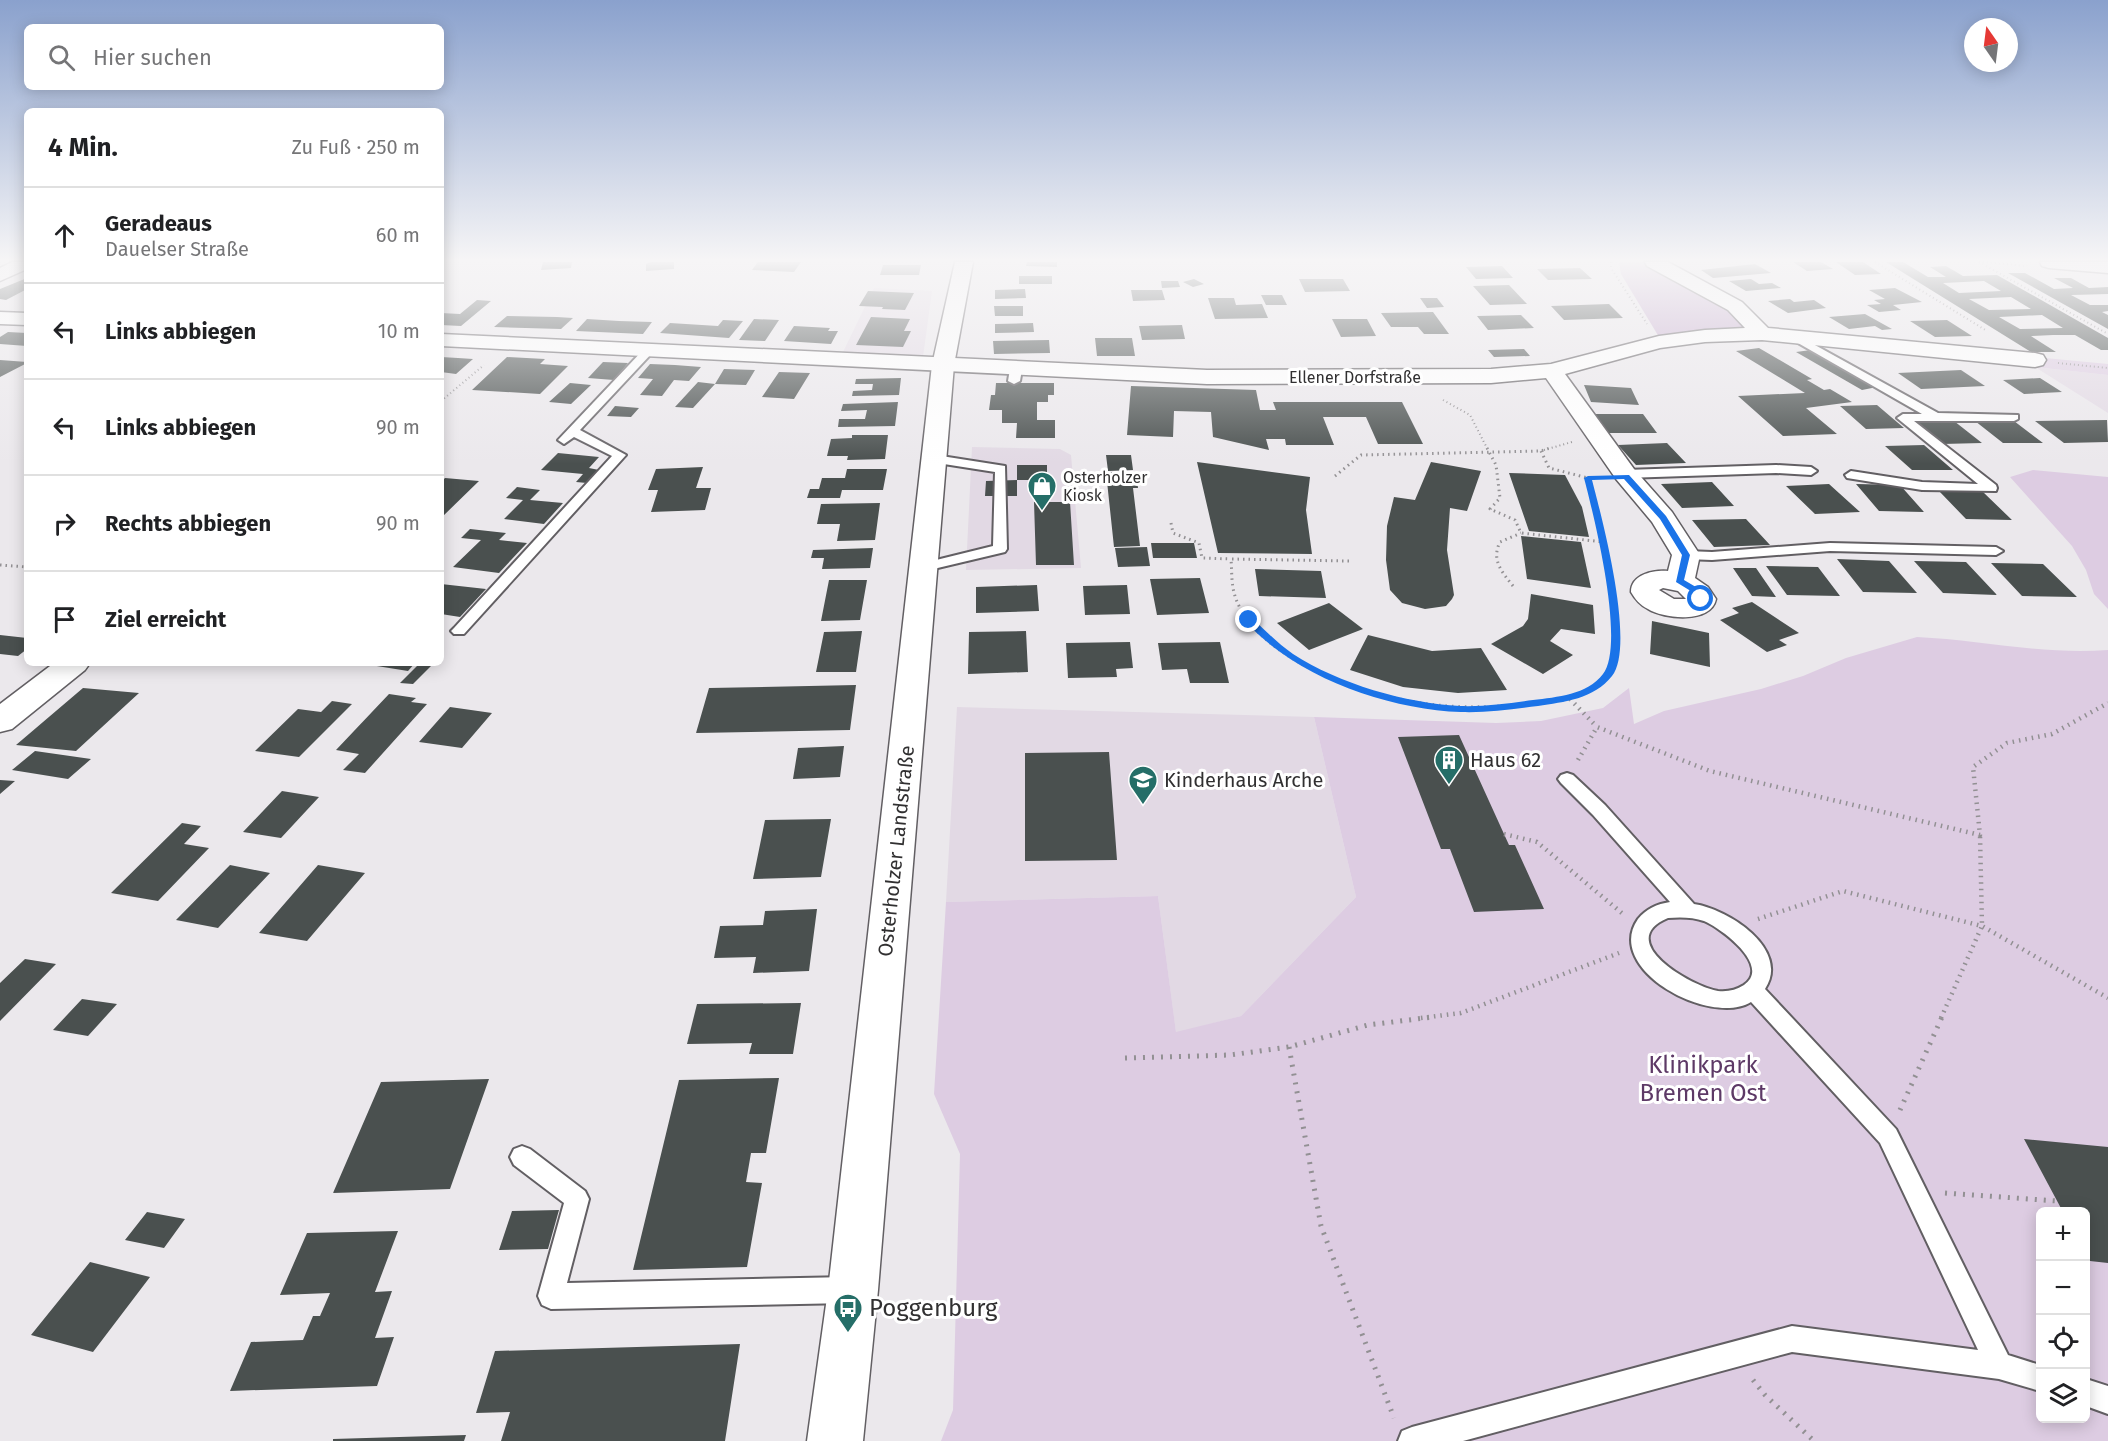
<!DOCTYPE html>
<html lang="de">
<meta charset="utf-8">
<style>
body{margin:0;font-family:"Fira Sans",sans-serif;background:#f2f2f2;color:#202124}
.controls{position:absolute;right:18px;bottom:18px;display:grid;overflow:hidden;border-radius:9px;box-shadow:0 3px 15px #0003}
.controls button{width:54px;height:54px;display:grid;place-items:center;padding:0;border:0;border-bottom:2px solid #e0e0e0;background:#fff;color:#202124;font:30px sans-serif}
.compass{position:absolute;left:1964px;top:18px;width:54px;height:54px;border-radius:50%;background:#fff;box-shadow:0 3px 15px #0003;rotate:346deg}
.stop{position:absolute;width:18px;height:18px;margin:-14px;border:4px solid #1a73e8;border-radius:50%;background:#fff}
.stop.end{background:#1a73e8;border-color:#fff;box-shadow:0 2px 6px #0008}
.list{margin:0;padding:0;list-style:none}
h2{display:flex;justify-content:space-between;align-items:center;height:78px;margin:0;padding:0 24px;font-size:26px}
h2 small{font-size:20px;font-weight:400;color:#757577}
.list li{display:grid;grid-template-columns:39px 1fr auto;gap:18px;align-items:center;box-sizing:border-box;height:96px;padding:0 24px;border-top:2px solid #e0e0e0}
.list b{display:block;font-size:22px;white-space:nowrap}
.list p{margin:0;font-size:20px;white-space:nowrap;color:#757577}
.list em{font-size:20px;font-style:normal;color:#757577}
.icon{flex:none;width:33px;height:33px;fill:none;stroke:currentColor;stroke-width:2;stroke-linecap:round;stroke-linejoin:round}
.map{position:relative;flex:none;width:2108px;height:1441px;overflow:hidden}
.search{position:absolute;background:#fff;box-shadow:0 3px 15px #0003;left:24px;top:24px;width:420px;height:66px;display:flex;align-items:center;gap:15px;box-sizing:border-box;padding:0 21px;border-radius:9px;color:#757577;font-size:22px}
.panel{position:absolute;background:#fff;box-shadow:0 3px 15px #0003;left:24px;top:108px;width:420px;height:558px;border-radius:9px}
.map>svg:first-child{display:block}
.built{fill:#e2d9e4}
.green{fill:#ddcce2;fill-rule:evenodd}
.forest{fill:#c7adcf}
.building{fill:#4a504f;fill-rule:evenodd}
.lines{fill:none;stroke-linecap:round;stroke-linejoin:round}
.service-casing{stroke:#625f63;stroke-width:4}
.minor-casing{stroke:#625f63;stroke-width:3}
.secondary-casing{stroke:#625f63;stroke-width:3}
.path-far3{stroke:#929093;stroke-width:2;stroke-dasharray:1 3;stroke-linecap:butt}
.path-far2{stroke:#929093;stroke-width:3;stroke-dasharray:1.5 4;stroke-linecap:butt}
.path-far1{stroke:#929093;stroke-width:4.5;stroke-dasharray:1.5 5;stroke-linecap:butt}
.path{stroke:#929093;stroke-width:5;stroke-dasharray:2 7;stroke-linecap:butt}
.service{fill:#fff;fill-rule:evenodd}
.minor{fill:#fff;fill-rule:evenodd}
.secondary{fill:#fff;fill-rule:evenodd}
.route{fill:#1a73e8}
.labels{text-anchor:middle;dominant-baseline:central;stroke-width:6;stroke-linejoin:round;paint-order:stroke}
.far-street-label{font-size:16px;fill:#313031;stroke:#fff}
.far-poi-label{font-size:16px;fill:#313031;stroke:#fff;text-anchor:start}
.poi-label{font-size:20px;fill:#313031;stroke:#fff;text-anchor:start}
.street-label{font-size:20px;fill:#313031;stroke:#fff}
.near-park-label{font-size:24px;fill:#5d3966;stroke:#fff}
.near-poi-label{font-size:24px;fill:#313031;stroke:#fff;text-anchor:start}
</style>
<div class="map">
<svg width="2108" height="1441" viewBox="0 0 2108 1441">
<rect width="100%" height="100%" fill="#ebe8ec"/>
<path class="built" d="M874,288L932,291L923,357L843,352Z
M2035,367L2108,375V413Z
M972,447L1060,449L1071,455L1081,568L966,570Z
M957,707L1314,717L1356,897L1241,1016L1176,1033L1158,896L946,902Z"/>
<path class="green" d="M2015,355L2108,364V375L2035,367Z
M2033,470L2108,477V609L2094,594L2086,570L2072,546L2010,477Z
M1917,637C1981,640 2043,655 2108,650V1441H941L953,1410L960,1154L934,1094L946,902L1158,896L1176,1032L1241,1016L1356,897L1314,717L1496,723L1541,721L1603,708L1629,688L1634,724L1664,711L1761,689L1803,676L1846,658ZM2040,1212H2086V1418H2040Z"/>
<path class="forest" d="M1619,262H1643L1733,310L1755,331L1659,337L1621,274Z"/>
<path class="building" d="M543,262H572L571,268L541,270Z
M651,262H674V269L646,271V264Z
M758,262H801L794,272L752,270Z
M1027,262H1057V267L1026,266Z
M1793,262H1821L1833,269L1807,271Z
M1836,262H1863L1881,274L1855,275Z
M1886,262H1903L1928,277H1946L1930,267L1946,266L1963,276L1997,275L2108,338V350H2101L2075,335H2053L2031,336L2056,352H2031ZM1984,281L2001,291L1959,293L1943,283ZM2011,297L2031,309L1989,310L1969,299ZM2042,315L2063,328L2020,329L1999,317Z
M1755,264L1771,273L1713,278L1701,270Z
M883,265H921L919,275H880Z
M1502,266L1513,278L1476,279L1466,267Z
M1580,268L1592,279L1548,280L1537,269Z
M2008,273H2025L2054,289L2073,288L2054,278H2071L2089,288L2108,287V294L2071,295L2090,305H2108V311L2102,312L2108,315V329Z
M1019,276H1052V284H1019Z
M27,278V289L6,300L0,299V289Z
M1194,279L1204,284L1193,287L1183,282Z
M1299,279H1343L1350,291L1305,292Z
M1751,279L1759,284L1772,283L1781,288L1746,291L1729,281Z
M1161,281H1178L1180,287L1162,288Z
M1509,285L1527,304L1490,305L1473,286Z
M1895,288L1922,302L1893,305L1901,310L1879,312L1867,305L1881,304L1874,300L1885,299L1869,290Z
M1025,289L1026,298L995,299V290Z
M1131,290H1162L1165,300L1133,301Z
M868,291L914,293L905,310L882,309L883,307L859,306Z
M1261,295H1282L1287,305H1266Z
M1208,298H1234L1236,305L1262,304L1268,318L1215,319Z
M1420,298H1437L1444,307L1427,308Z
M1790,299L1794,302L1814,300L1826,308L1788,313L1768,301Z
M477,300L491,301L461,326L441,325V313L460,314Z
M1609,304L1623,318L1564,320L1551,306Z
M994,306H1023V316H995Z
M1433,312L1449,334H1424L1418,327H1391L1381,313Z
M1865,314L1892,329L1882,330L1875,326L1849,329L1829,317Z
M1521,315L1534,328L1488,330L1477,316Z
M507,316L557,317L573,318L561,329L494,327Z
M871,317L910,319L904,331H911L903,347L856,345Z
M587,319L619,321L652,322L643,334L576,331Z
M754,319L779,320L765,341L739,340Z
M1332,319H1367L1376,336L1341,337Z
M723,320L743,321L729,338L660,333L670,323L718,326Z
M1947,320L1972,336L1935,337L1910,321Z
M1033,323L1034,332L995,333V324Z
M1182,325L1185,339L1142,340L1139,326Z
M794,326L830,328L828,331H838L831,344L784,341Z
M8,332L27,333V346L0,344V337Z
M1095,338H1132L1135,356H1097Z
M1049,340L1050,353L994,354L993,341Z
M1759,348L1812,379L1807,380L1824,390L1830,389L1852,402L1806,408L1837,434L1783,436L1738,396L1805,393L1736,351Z
M1524,349L1530,356L1494,357L1488,350Z
M1811,350L1877,387L1862,390L1796,352Z
M441,357L458,358L473,359L456,374L441,372Z
M507,357L545,359L540,364L568,366L540,394L472,390Z
M0,360L27,362V363L0,377Z
M603,362L628,363L614,380L588,378Z
M650,364L675,365L701,367L689,381L674,380L662,396L640,395L653,379L638,378Z
M724,369L755,370L746,385L715,384Z
M1961,370L1985,386L1921,389L1898,373Z
M779,372L810,373L794,399L762,397Z
M901,378L899,395L852,396L853,391L872,390L873,384H855L856,379Z
M2040,378L2062,392L2024,394L2003,380Z
M698,382L715,384L693,408L675,407Z
M570,383L591,385L571,404L549,402Z
M996,383H1054V395H1048V402H1037V420H1055V438H1016L1017,423H1002V410H989L991,395H995Z
M1584,385L1631,388L1639,405L1591,402Z
M1131,386L1256,390L1260,410H1276L1273,402H1402L1423,444H1378L1366,417H1323L1334,445H1286L1285,439H1266L1269,450L1213,437L1211,412L1174,411L1173,437L1127,435Z
M898,402L895,426L838,427L839,419H865L867,410L841,411L843,404Z
M1877,405L1904,428L1866,429L1840,406Z
M615,406L639,408L631,417L607,416Z
M1595,414H1643L1657,433H1608Z
M2107,420L2108,442L2064,443L2035,421Z
M1915,421H1954L1982,443L1942,444Z
M1975,421H2014L2043,443H2003Z
M852,435H888L885,459L847,460L848,456H827L831,439L852,438Z
M1667,443L1686,463L1636,465L1618,445Z
M1924,445L1953,470H1912L1885,446Z
M558,453L599,457L589,468L599,470L587,483L576,482L583,474L541,470Z
M1106,455H1131L1133,470L1108,471Z
M1197,462L1310,477L1306,510L1312,554L1218,553Z
M1431,462L1481,471L1467,511L1450,508L1447,550L1454,595L1452,599L1446,606L1425,609L1402,603L1390,590L1386,560L1387,526L1394,497L1415,500Z
M1017,465H1047V480H1017Z
M703,467L696,488H711L705,510L651,512L658,490H648L656,469Z
M847,469H887L883,490H842L840,498H807L810,489H819L822,478H845Z
M1106,472H1136L1138,488H1133L1140,546L1114,547Z
M1509,473L1565,475L1582,507L1589,537L1529,531Z
M445,478L479,481L441,518V482Z
M1017,480V496H985L986,481Z
M1712,482L1734,506L1682,508L1661,484Z
M1829,484L1860,512L1815,514L1786,486Z
M1856,484L1900,485L1924,512L1879,511Z
M517,487L540,490L530,500L563,503L544,524L504,519L523,500L506,498Z
M1939,491L1983,492L2012,520L1966,519Z
M1034,502H1070L1074,565H1036Z
M880,503L875,540L837,541L840,524H817L821,504Z
M1746,519L1770,545L1714,547L1692,520Z
M470,529L506,533L499,540L527,543L499,573L453,567L481,540L461,538Z
M1521,536L1581,542L1591,588L1527,579Z
M1151,543H1194L1197,558H1153Z
M1147,547L1150,566L1118,567L1115,548Z
M873,548L870,568L822,569L824,558H811L813,550Z
M1837,559L1889,561L1917,593L1863,592Z
M1914,561L1966,562L1997,595L1943,593Z
M1991,563L2043,564L2077,597L2022,596Z
M1766,566L1818,567L1840,596L1787,595Z
M1733,568H1756L1776,597L1752,596Z
M1255,569L1321,571L1326,598L1259,596Z
M1200,578L1209,613L1157,615L1150,579Z
M829,580H867L860,620L821,621Z
M441,584L486,589L460,617L441,614Z
M1037,585L1039,611L976,613V587Z
M1127,585L1130,614L1085,615L1083,586Z
M1531,594L1593,605L1595,634L1561,629L1550,641L1573,655L1543,674L1491,644L1523,626L1528,619Z
M1752,602L1799,633L1779,640L1787,645L1767,652L1720,620L1739,613L1732,608Z
M1329,603L1363,629L1309,650L1277,623Z
M1652,621L1709,633L1710,667L1650,654Z
M862,631L856,672H816L824,632Z
M1026,631L1028,672L968,674L969,632Z
M0,635L27,638V649L18,656L0,654Z
M1368,635L1432,651L1481,648L1507,690L1458,693L1403,687L1350,670Z
M1130,642L1133,668L1116,669L1117,677L1068,678L1066,643Z
M1220,642L1229,683H1190L1187,669L1162,670L1158,643Z
M358,663H415L408,671Z
M420,663H434L413,684L400,683Z
M856,685L850,730L696,733L709,688Z
M83,688L139,693L76,751L16,745Z
M389,694L416,698L411,702L427,704L365,773L343,770L359,754L336,750Z
M332,701L352,704L299,757L255,751L298,709L321,712Z
M450,707L492,713L462,748L419,742Z
M1459,735L1509,845H1515L1544,909L1474,912L1450,849H1441L1398,737Z
M844,746L840,777L793,779L798,748Z
M35,751L91,759L68,779L12,770Z
M1109,752L1117,860L1025,861V753Z
M0,780L15,781L0,794Z
M282,791L319,797L281,838L243,832Z
M831,819L821,877L753,879L765,820Z
M182,823L201,826L184,844L209,848L158,901L111,893Z
M230,865L270,873L218,928L176,920Z
M318,865L365,873L307,941L259,933Z
M817,909L809,971L753,973L756,957L714,958L720,926L763,925L765,911Z
M25,959L56,964L0,1021V983Z
M82,999L117,1004L88,1036L53,1030Z
M801,1003L793,1054H749L752,1043L687,1044L697,1004Z
M779,1078L766,1153H751L746,1182L762,1183L747,1267L633,1270L679,1080Z
M489,1079L450,1189L333,1193L381,1082Z
M2024,1139L2108,1147V1263L2090,1261L2086,1253V1212H2063Z
M559,1210L548,1249L499,1250L512,1211Z
M147,1212L185,1219L164,1248L125,1240Z
M398,1231L375,1292L392,1291L375,1338L394,1337L377,1386L230,1391L251,1342L303,1340L313,1316H320L330,1293L280,1295L307,1233Z
M90,1262L150,1277L93,1352L31,1335Z
M740,1344L725,1441H501L510,1412L476,1413L495,1351Z
M466,1435L464,1441H333V1439Z"/>
<g class="lines">
<g class="service-casing">
<path id="service" d="M1795,334L1938,413L2018,415V419L2014,421H1914L1996,485L1997,488L1996,491L1922,490L1847,478L1845,475L1851,471L1922,482L1978,484L1897,418L1903,414H1922L1791,339V335Z
M649,347L653,348V352L580,430L626,455L464,634H454L451,631L454,628L612,456L574,437L564,444L558,440L645,348Z
M1016,366L1022,369L1020,381L1014,384L1008,381L1010,369Z
M935,455L1005,466L1007,549L1005,552L925,571L920,570L918,567L920,564L993,546L995,472L931,462L929,459Z
M1776,465L1811,467L1817,471L1811,475L1776,473L1625,478L1619,474L1625,470Z
M1830,543L1996,547L2003,551L1996,555L1830,551L1712,560L1686,559L1679,555L1686,551L1712,552Z
M1567,773L1573,775L1605,805L1694,904C1728,909 1791,949 1765,989L1896,1129L2008,1355L2040,1365V1391L1999,1379L1792,1352L1463,1441H1398L1402,1431L1412,1427L1792,1326L1978,1350L1880,1143L1751,1002C1710,1027 1603,969 1638,919C1646,909 1657,904 1670,902L1593,815L1561,783L1558,779L1561,775ZM1668,918C1679,917 1693,917 1704,921C1721,928 1772,966 1744,985C1736,990 1728,992 1718,991C1690,986 1613,941 1668,918Z
M522,1146L530,1149L585,1191L589,1199L567,1283L849,1277L858,1281L862,1290L858,1299L849,1303L551,1309L542,1305L538,1296L564,1203L514,1165L510,1157L514,1149Z
M2086,1379L2108,1386V1414L2086,1406Z"/>
</g>
<g class="minor-casing">
<path id="minor" d="M12,262H27V269L0,281V268Z
M1645,262H1668L1742,302L1768,328L2035,353L2043,355L2046,360L2043,365L2035,367L1762,340L1705,342L1660,348L1565,374L1634,469L1672,512L1700,555L1695,578L1708,587L1716,599C1711,624 1664,619 1648,609C1640,605 1635,599 1631,592C1631,574 1654,570 1668,571L1672,555L1652,522L1616,479L1546,378L1491,383L1207,384L441,346V334L1207,370L1491,369L1551,364L1659,336L1705,330L1745,328L1728,310L1647,266ZM1663,588L1678,591L1686,599H1674L1659,590Z
M0,312L27,313V325L0,324Z
M54,663H90L85,670L12,729L0,732V704Z"/>
</g>
<g class="secondary-casing">
<path id="secondary" d="M955,262H973L954,365L878,1290L863,1441H807L828,1290L932,365Z
M2040,262H2108V273L2049,268L2042,266Z"/>
</g>
<path class="path-far3" d="M1611,262V268L1647,324
M1875,262L1987,331
M1979,262L2108,334
M1983,262L2027,266
M2058,363L2108,368
M1443,400L1470,415L1488,450
M441,401L484,365
M1544,450L1572,442"/>
<path class="path-far2" d="M1487,448L1496,465L1500,498L1490,509L1515,520L1521,533L1604,542L1588,478H1596
M1541,451L1549,468L1588,478
M1335,476L1361,455L1541,451L1550,448
M1171,523L1173,533L1199,543L1202,558L1231,559
M1349,561L1231,559C1232,571 1231,584 1235,596C1252,649 1332,682 1381,696
M0,565L27,567
M1513,586C1502,572 1491,560 1500,542L1521,533
M1576,696C1587,691 1600,686 1607,676C1629,646 1610,576 1604,542"/>
<path class="path-far1" d="M1375,694C1446,713 1498,710 1569,698
M1580,694L1569,698L1597,727
M1578,760L1597,727L1710,771L1980,835L1973,767L2007,743L2052,734L2108,703
M1504,834L1537,842L1623,914
M1758,919L1843,891L1982,926L2108,998
M1421,1018L1461,1013L1619,953
M1941,1018L1982,926L1980,835"/>
<path class="path" d="M1289,1047L1321,1226L1394,1418
M1125,1058L1230,1055L1289,1047L1368,1025L1433,1017
M1900,1110L1942,1017
M1945,1193L2057,1201
M1753,1380L1765,1395L1814,1441"/>
<use href="#service" class="service"/>
<use href="#minor" class="minor"/>
<use href="#secondary" class="secondary"/>
</g>
<linearGradient id="sky" x2="0" y2="1"><stop stop-color="#8aa1cd"/><stop offset="0.56" stop-color="#f6f5f6"/><stop offset="1" stop-color="#f6f5f6" stop-opacity="0"/></linearGradient>
<rect width="2108" height="464" fill="url(#sky)"/>
<path class="route" d="M1629,475L1666,516L1690,555L1684,580L1701,590L1705,599L1698,600L1694,593L1676,582L1682,555L1660,519L1624,479L1592,480C1602,518 1636,646 1612,676C1594,699 1564,702 1538,706C1513,709 1486,713 1461,712C1386,709 1295,677 1244,620L1252,618C1265,630 1278,644 1293,654C1339,684 1406,703 1460,706C1484,707 1509,703 1533,700C1557,697 1587,695 1603,674C1626,644 1594,516 1584,478L1588,476Z"/>
<defs>
<g id="shop-pin" transform="scale(1.5)"><path d="M0 17L-7.5 6A9.5 9.5 0 1 1 7.5 6Z" fill="#256e68" stroke="#fff"/><path d="M-5-2.5h2.3a2.7 3.5 0 0 1 5.4 0H5L5.5 6h-11ZM-1.5-2.5h3a1.5 2.3 0 0 0-3 0Z" fill="#fff"/></g>
<g id="building-pin" transform="scale(1.5)"><path d="M0 17L-7.5 6A9.5 9.5 0 1 1 7.5 6Z" fill="#256e68" stroke="#fff"/><path d="M-4-6H4V6H1V3H-1V6H-4ZM-2.5-4.3h1.7v1.8h-1.7ZM.8-4.3h1.7v1.8H.8ZM-2.5-1h1.7V.8h-1.7ZM.8-1h1.7V.8H.8Z" fill="#fff"/></g>
<g id="school-pin" transform="scale(1.5)"><path d="M0 17L-7.5 6A9.5 9.5 0 1 1 7.5 6Z" fill="#256e68" stroke="#fff"/><path d="M0-5L7-2L0 1L-7-2ZM-4 1L0 2.5L4 1V4Q0 6-4 4Z" fill="#fff"/></g>
<g id="bus-pin" transform="scale(1.5)"><path d="M0 17L-7.5 6A9.5 9.5 0 1 1 7.5 6Z" fill="#256e68" stroke="#fff"/><path d="M-5-6H5V4H4V6H2V4H-2V6H-4V4H-5ZM-3.5-4V0h7V-4ZM-3.5 1.2v1.5H-2V1.2ZM2 1.2v1.5H3.5V1.2Z" fill="#fff"/></g>
</defs>
<g fill-rule="evenodd">
<use href="#shop-pin" x="1042" y="486"/>
<use href="#building-pin" x="1449" y="760"/>
<use href="#school-pin" x="1143" y="780"/>
<use href="#bus-pin" x="848" y="1308"/>
</g>
<g class="labels">
<g class="far-street-label">
<text x="1355" y="377">Ellener Dorfstraße</text>
</g>
<g class="far-poi-label">
<text x="1063" y="477">Osterholzer<tspan x="1063" dy="18">Kiosk</tspan></text>
</g>
<g class="poi-label">
<text x="1470" y="760">Haus 62</text>
<text x="1164" y="780">Kinderhaus Arche</text>
</g>
<g class="street-label">
<text transform="translate(896 851) rotate(-84)">Osterholzer Landstraße</text>
</g>
<g class="near-park-label">
<text x="1703" y="1065">Klinikpark<tspan x="1703" dy="28">Bremen Ost</tspan></text>
</g>
<g class="near-poi-label">
<text x="869" y="1308">Poggenburg</text>
</g>
</g>
</svg>
<div class="controls">
<button>+</button>
<button>−</button>
<button><svg class="icon" aria-label="locate" viewBox="0 0 24 24"><circle cx="12" cy="12" r="6"/><path d="M12 2v4M12 18v4M2 12h4M18 12h4"/></svg></button>
<button><svg class="icon" aria-label="layers" viewBox="0 0 24 24"><path d="M12 4l9 5-9 5-9-5zM3 14l9 5 9-5"/></svg></button>
</div>
<svg class="compass" viewBox="-18 -18 36 36"><path d="M0-13l5 13h-10z" fill="#e53935"/><path d="M0 13l5-13h-10z" fill="#757577"/></svg>
<div class="stop" style="left:1701px;top:599px"></div>
<div class="stop end" style="left:1249px;top:620px"></div>
<div class="search"><svg class="icon" aria-label="search" viewBox="0 0 24 24"><circle cx="10" cy="10" r="6"/><path d="M15 15l6 6"/></svg>Hier suchen</div>
<section class="panel">
<h2>4 Min.<small>Zu Fuß · 250 m</small></h2>
<ul class="list">
<li><svg class="icon" aria-label="ahead" viewBox="0 0 24 24"><path d="M12 20V5M6 11l6-6 6 6"/></svg><div><b>Geradeaus</b><p>Dauelser Straße</p></div><em>60 m</em></li>
<li><svg class="icon" aria-label="left" viewBox="0 0 24 24"><path d="M17 20v-9H6M10 6l-5 5 5 5"/></svg><div><b>Links abbiegen</b></div><em>10 m</em></li>
<li><svg class="icon" aria-label="left" viewBox="0 0 24 24"><path d="M17 20v-9H6M10 6l-5 5 5 5"/></svg><div><b>Links abbiegen</b></div><em>90 m</em></li>
<li><svg class="icon" aria-label="right" viewBox="0 0 24 24"><path d="M7 20v-9h11M14 6l5 5-5 5"/></svg><div><b>Rechts abbiegen</b></div><em>90 m</em></li>
<li><svg class="icon" aria-label="arrive" viewBox="0 0 24 24"><path d="M6 21V4h12l-3 4 3 4H6"/></svg><div><b>Ziel erreicht</b></div></li>
</ul>
</section>
</div>
